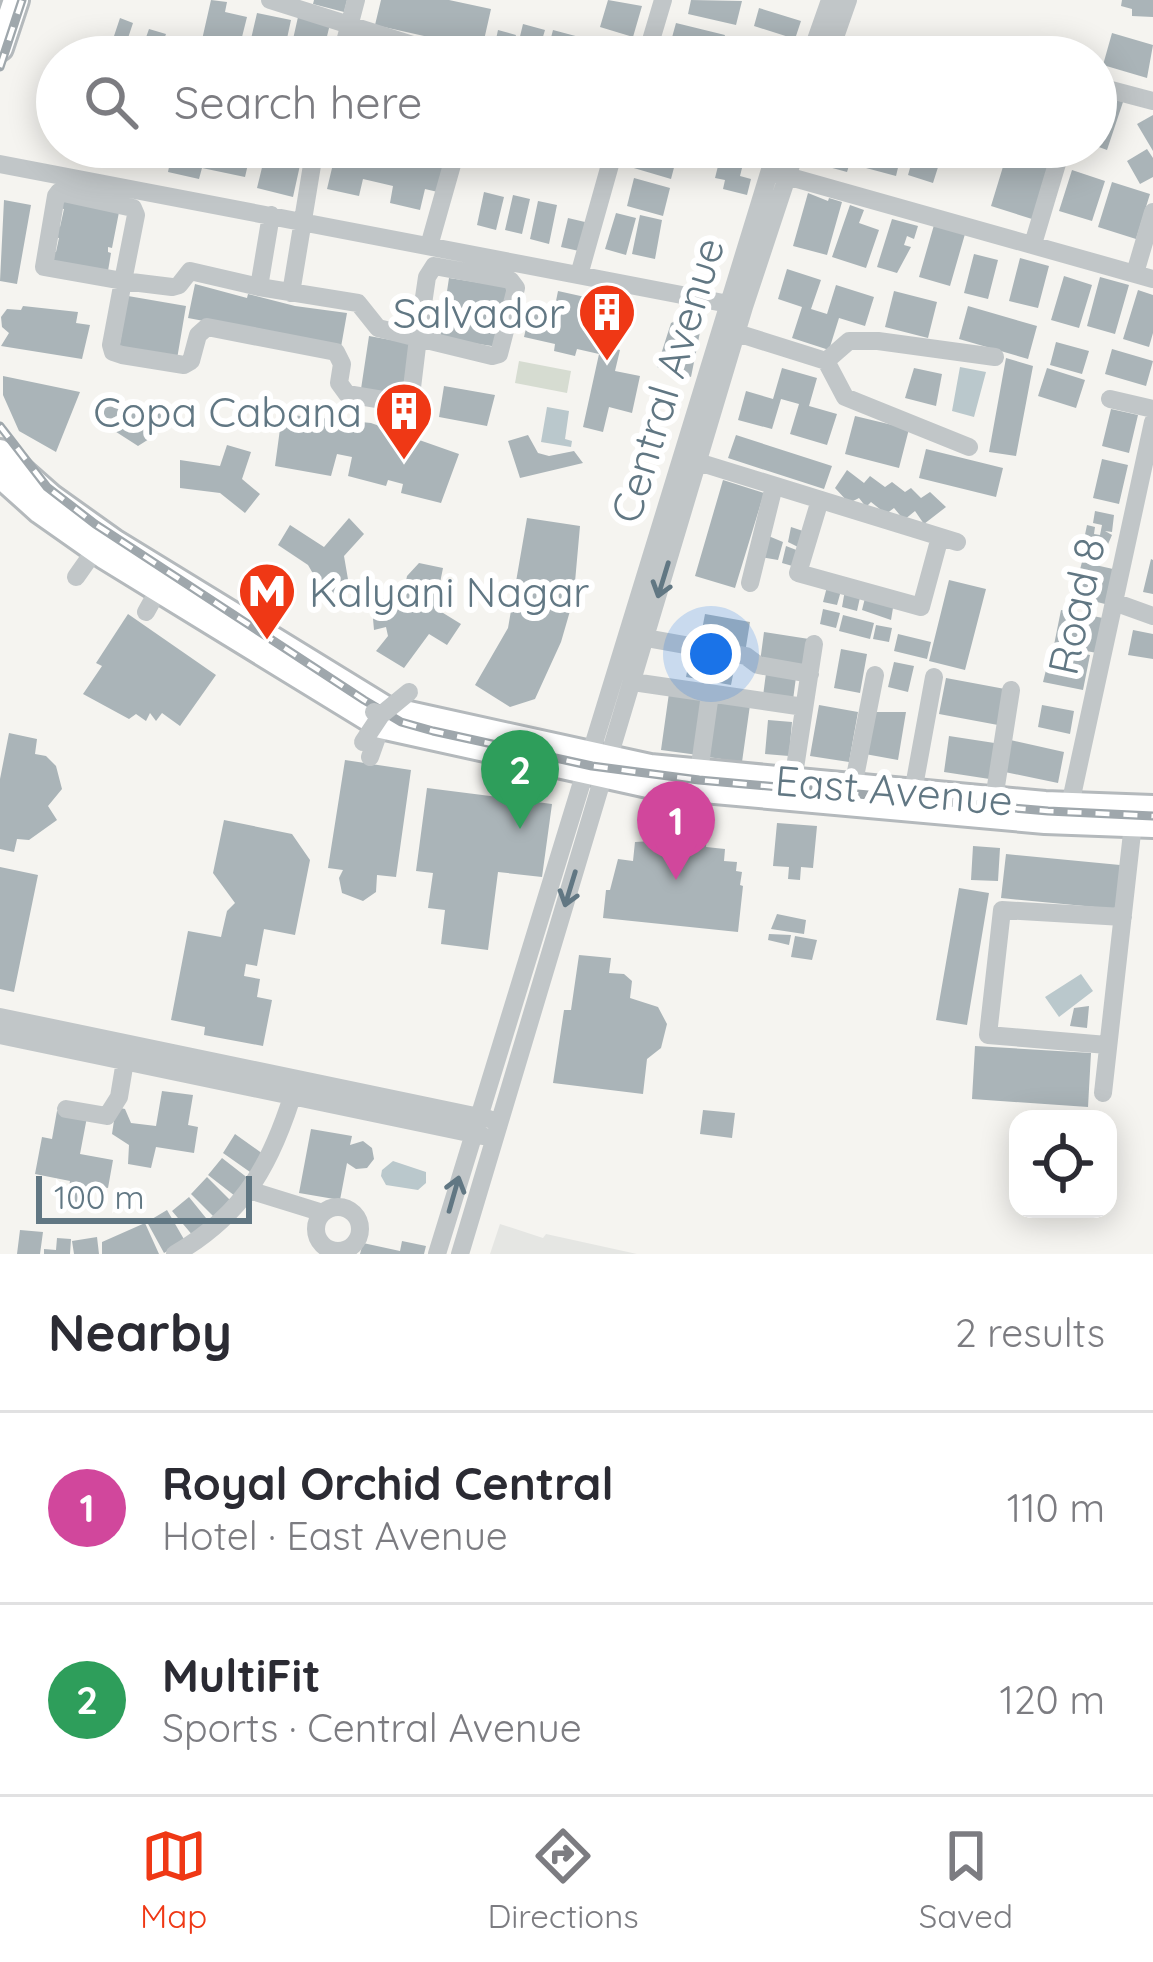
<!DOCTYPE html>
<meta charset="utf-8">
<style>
body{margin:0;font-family:Quicksand,sans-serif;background:#f7f7f7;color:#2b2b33}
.controls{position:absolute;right:36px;bottom:36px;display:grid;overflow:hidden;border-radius:24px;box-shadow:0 6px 30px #0003}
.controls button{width:108px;height:108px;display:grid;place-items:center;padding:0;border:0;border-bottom:3px solid #e1e1e2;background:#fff;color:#2b2b33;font:60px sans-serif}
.scale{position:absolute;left:36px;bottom:30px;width:216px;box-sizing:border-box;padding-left:12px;border:6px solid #617783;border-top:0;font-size:33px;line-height:42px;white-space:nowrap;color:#617783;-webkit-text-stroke:9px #fff;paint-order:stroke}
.you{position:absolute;left:711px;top:654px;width:42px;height:42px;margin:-30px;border:9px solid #fff;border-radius:50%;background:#1a73e8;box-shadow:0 0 0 18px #1a73e833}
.badge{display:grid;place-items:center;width:78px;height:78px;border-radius:50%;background:#ef3815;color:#fff;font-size:39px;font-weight:700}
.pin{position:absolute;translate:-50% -99px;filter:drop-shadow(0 3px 6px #0008)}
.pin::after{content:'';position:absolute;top:63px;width:42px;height:36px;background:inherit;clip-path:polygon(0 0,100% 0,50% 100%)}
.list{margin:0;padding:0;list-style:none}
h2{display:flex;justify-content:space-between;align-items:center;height:156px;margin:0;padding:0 48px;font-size:51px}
h2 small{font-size:39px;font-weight:400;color:#7c7c81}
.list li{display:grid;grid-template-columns:78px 1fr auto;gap:36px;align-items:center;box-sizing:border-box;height:192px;padding:0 48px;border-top:3px solid #e1e1e2}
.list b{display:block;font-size:45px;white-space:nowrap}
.list p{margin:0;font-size:39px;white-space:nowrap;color:#7c7c81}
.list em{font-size:39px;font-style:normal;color:#7c7c81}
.icon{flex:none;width:66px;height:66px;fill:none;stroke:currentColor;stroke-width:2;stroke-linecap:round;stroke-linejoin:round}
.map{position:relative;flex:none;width:1153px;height:1254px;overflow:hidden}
.search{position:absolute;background:#fff;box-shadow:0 6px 30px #0003;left:36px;right:36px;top:36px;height:132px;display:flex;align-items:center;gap:30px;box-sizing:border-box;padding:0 42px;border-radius:66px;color:#7c7c81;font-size:45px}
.sheet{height:540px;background:#fff}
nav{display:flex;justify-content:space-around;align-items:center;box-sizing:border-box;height:168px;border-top:3px solid #e1e1e2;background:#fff;font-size:33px;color:#7c7c81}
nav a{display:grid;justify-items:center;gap:6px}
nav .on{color:#ef3815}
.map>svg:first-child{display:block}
.built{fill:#e5e6e3}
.green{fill:#d6dcd1}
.water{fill:#bac8cc}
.building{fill:#aab4b8}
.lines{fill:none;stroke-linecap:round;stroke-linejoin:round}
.major-casing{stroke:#b4b9bc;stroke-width:30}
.minor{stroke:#c1c6c8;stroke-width:18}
.major{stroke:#fff;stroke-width:24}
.rail-casing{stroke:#9fa7ac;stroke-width:9}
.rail{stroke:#fff;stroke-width:4.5;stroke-dasharray:14;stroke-linecap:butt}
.minor-bridge{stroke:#c1c6c8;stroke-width:18}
.oneway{stroke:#617783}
.labels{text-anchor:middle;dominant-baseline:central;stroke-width:12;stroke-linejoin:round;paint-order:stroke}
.poi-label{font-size:42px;fill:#617783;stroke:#fff;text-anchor:end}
.street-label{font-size:42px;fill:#617783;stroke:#fff}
</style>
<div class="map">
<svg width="1153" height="1254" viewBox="0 0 1153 1254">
<rect width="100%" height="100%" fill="#f5f4f0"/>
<path class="built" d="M500,1224L543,1238L546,1234L637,1254H490Z"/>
<path class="green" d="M519,361L571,371L567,393L515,383Z"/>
<path class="water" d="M960,367L986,372L974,417L952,411Z
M547,407L569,411L565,439L572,441L571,447L541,442Z
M1081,974L1093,991L1059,1017L1045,997Z
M393,1161L426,1172V1183L418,1190L386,1185L381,1176L382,1170Z"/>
<path class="building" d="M211,0L227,2L225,12L247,17L237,57L199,53Z
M314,0H347L344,12L313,4Z
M381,0H449L491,9L482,49L375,25Z
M608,0L642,6L633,37L600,27Z
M691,0L742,1L736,25L688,14Z
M1122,0H1153V17L1132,16V9L1121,6Z
M759,8L801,21L795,39L754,26Z
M257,13L291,20L283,57L248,52Z
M298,17L330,24L322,57H289Z
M120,18L133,23L128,38L144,43L149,29L166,34L159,53L167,57H107Z
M676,23L725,35L720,53L671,41Z
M523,24L545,30L537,57H515Z
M498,30L516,35L510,57L493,53Z
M553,30L598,42L594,57H546Z
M1112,33L1153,45L1147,78L1103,65Z
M363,38L409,48L407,57H358Z
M744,40L795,53L794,57H739Z
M606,41L636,49L634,57H601Z
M664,46L691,56V57H660Z
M1096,93L1123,102L1107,150L1096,146Z
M1153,115V151L1137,124Z
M100,147H134L130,158Z
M173,147H252L245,177L202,168L199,179L168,172Z
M267,147H304L293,197L257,188Z
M337,147H452L442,193L425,189L420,210L390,203L393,186L363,179L359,196L327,189Z
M633,147L676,160L671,179L627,166Z
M831,147H855L847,172L825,166Z
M872,147H903L896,176L866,168Z
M916,147H958L951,168L939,164L933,183L908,175Z
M1009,147H1027L1051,155L1032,219L991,206Z
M1147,149L1153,158V177L1140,184L1127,161Z
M720,158L743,164L740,176L751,179L747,195L723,189L725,180L715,178Z
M1072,170L1105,181L1092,221L1059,211Z
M634,178L670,188L663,216L627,206Z
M1112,182L1150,194L1136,239L1098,227Z
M484,192L504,197L496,230L477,225Z
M808,193L828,201L829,198L842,202L827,255L793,246Z
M513,195L530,199L522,234L505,230Z
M60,197L120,207L112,248L108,247V252L111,253L107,277L48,266L50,251L56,252L59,238L53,237L55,226L60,227L64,209L58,208Z
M4,200L31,205L17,284L0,281Z
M538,201L557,205L549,244L530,239Z
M850,205L864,210L859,223L879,230L866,268L832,257Z
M616,213L636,218L626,255L605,249Z
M640,215L662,220L655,259L632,254Z
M568,218L585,222L579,251L561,247Z
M892,219L918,226L914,239L907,236L904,245L911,247L897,273L877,267Z
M934,225L965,234L950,286L919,277Z
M974,254L998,260L988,299L964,293Z
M1020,258L1049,266L1038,308L1009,301Z
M787,269L821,280L811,309L827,314L836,285L874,297L865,326L839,318L829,350L792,338L802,307L778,299Z
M1064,276L1092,285L1079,328L1051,320Z
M1100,277L1129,285L1115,334L1087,326Z
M449,278L507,287L498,347L440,338Z
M195,284L247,298L248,294L295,306L347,313L341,347L252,327V330L188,318Z
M1138,290L1153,295V333L1149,347L1123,339Z
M558,291L585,297L580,319L605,324L600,345L620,350L615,371L640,376L632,413L609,407L603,432L583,427L599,354L577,349L575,356L554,351L555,344L524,337L530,311L553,316Z
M894,291L937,302L928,338L885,327Z
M128,296L186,306L177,359L119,349Z
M23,306L78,312L76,323L90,325L82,359L1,346L9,333L2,327L1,317L7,309L21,310Z
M968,306L1037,326L1028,359L959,339Z
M680,319L688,320L700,332L691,377L657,367L671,323Z
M369,336L413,344L403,396L361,389Z
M1056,342L1089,351L1082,374L1050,365Z
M1112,349L1153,361L1146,386L1105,374Z
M1006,358L1033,366L1016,456L989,452Z
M782,368L817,378L809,406L837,414L827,445L790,434L799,404L781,399L772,429L738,420L746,391L773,399Z
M914,368L942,374L936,406L905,398Z
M1047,368L1085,380L1076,408L1038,396Z
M3,376L80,392L56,452L19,431L3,395Z
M444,386L495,395L487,426L439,417Z
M111,394L139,413L160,403L174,415L157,434L138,446L96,419Z
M1111,409L1138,415L1129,453L1102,446Z
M282,414L371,423L459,454L441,503L401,493L403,484L388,480L386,486L348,476L352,457L337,454L331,476L275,466Z
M855,416L909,429L899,468L845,454Z
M528,435L538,453L549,456L574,451L583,463L520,478L508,441Z
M736,435L832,466L824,489L728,458Z
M227,445L251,452L242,479L260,494L245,513L220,493L180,488V460L220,466Z
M926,449L1003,468L996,497L919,478Z
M1102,459L1128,465L1119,504L1093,498Z
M847,470L864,483L870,476L885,487L892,482L905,492L911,488L921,498L930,492L946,507L924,524L915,511L904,520L894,508L886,514L871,502L866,507L859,498L849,503L835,488Z
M723,480L764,493L735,588L695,576Z
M1095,511L1114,515L1112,532L1105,531L1112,535L1105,551L1082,549L1087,525L1095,527L1094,534L1100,535L1102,525L1093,523Z
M349,518L364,534L344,556L350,591L329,601L308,565L278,545L290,525L324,547Z
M527,518L580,526L575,582H566L560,606L570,611L561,642L535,699L510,707L475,685L508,628Z
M791,527L803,531L800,548L788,542Z
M766,535L783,542L778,560L761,557Z
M786,546L799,551L796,567L782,563Z
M1151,559L1153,560V594L1143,592Z
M1082,562L1113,569L1105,604L1073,596Z
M419,563L443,568L435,608L461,624L447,645L429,634L404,668L376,651L388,636L386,627L374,630L371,596L402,601L407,576Z
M949,580L986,589L965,670L929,661Z
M828,583L842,587L837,605L823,602Z
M845,590L861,593L857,611L842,607Z
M866,594L894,602L891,620L862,610Z
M823,609L840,613L836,628L820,624Z
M1061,610L1103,618L1097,653L1054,645Z
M128,614L216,675L180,726L162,713L156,721L150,713L146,721L136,714L129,719L83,694L102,666L96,663Z
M705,614L750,622L745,653L699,646Z
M843,615L874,623L870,639L839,631Z
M876,625L892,628L889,642L873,639Z
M1133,630L1153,634V659L1128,655Z
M764,632L809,639L805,669L760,662Z
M898,634L931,642L927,659L894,651Z
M1058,648L1090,655L1083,690L1043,682L1047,666L1054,668Z
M841,649L867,654L860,693L834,688Z
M691,651L736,660L731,685L686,677Z
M894,662L914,666L908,692L888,687Z
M766,673L796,677L793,700L763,696Z
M946,678L1005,689L998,725L939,714Z
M669,693L706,698L698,755L661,750Z
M716,700L750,705L742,762L708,757Z
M819,705L858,712L849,762L810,756Z
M1042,705L1074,711L1070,734L1038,727Z
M872,712H906L898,760L865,754Z
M768,720L792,722L789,756L765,754Z
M9,733L37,739L35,754L46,756L56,766L62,789L48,806L57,820L29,840L17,839L14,852L0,849V779Z
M949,736L1001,744L996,780L944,772Z
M1006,739L1064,752L1058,783L1000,771Z
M345,760L411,770L396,877L377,875L376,892L363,901L342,893L339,878L343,870L328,868Z
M427,788L552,804L542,877L498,872L488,950L441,944L445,910L428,908L433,873L416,871Z
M224,820L292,834L310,860L295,935L264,929L257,966L246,964L244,976L260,979L257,997L272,1000L263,1046L204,1035L205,1027L171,1020L188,931L221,937L227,911L235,903L213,873Z
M777,823L817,826L813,868L801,867L800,880L788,879L789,867L773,866Z
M669,832L707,836L706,847L725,849L724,861L737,862L736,871L742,872L740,885L743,886L738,932L603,918L606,890H610L618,859L633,861L635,842L669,840Z
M973,846L1000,848L998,881L971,880Z
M1006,854L1120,865L1116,909L1001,898Z
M0,867L38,875L14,992L0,989Z
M959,888L989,893L967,1025L936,1020Z
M777,914L806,920L804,934L771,929Z
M769,934L791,935L789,945L768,940Z
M795,936L817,940L812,960L791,957Z
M579,955L611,958L609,973L624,974L632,981L630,998L658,1007L667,1024L661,1048L647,1059L643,1094L553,1083L564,1010H571Z
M1089,1006L1087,1028L1070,1026L1074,1008Z
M975,1046L1091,1053L1088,1107L972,1099Z
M162,1091L193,1095L188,1125L198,1127L194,1153L156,1147L151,1168L128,1164L129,1145L112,1134L116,1107L125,1109L131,1123L156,1126Z
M703,1110L735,1113L732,1138L700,1134Z
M57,1111L87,1117L80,1154L113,1160L108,1188L91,1185L88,1205L67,1201L70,1181L35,1174L42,1137L52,1139Z
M311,1129L352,1136L350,1145L363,1141L372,1148L374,1159L367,1168L356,1169L347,1163L340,1200L299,1193Z
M235,1134L263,1154L250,1172L223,1153Z
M222,1158L249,1179L235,1196L208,1175Z
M207,1177L231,1201L215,1218L191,1194Z
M189,1197L210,1223L194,1237L172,1211Z
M167,1210L185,1241L164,1253L147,1222Z
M145,1223L159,1254H102V1242Z
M20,1230L43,1232L40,1254H17Z
M97,1237L99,1254H74L72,1241Z
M57,1238L71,1239L70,1254H44V1249L56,1250Z
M402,1241L426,1246L424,1254H360L363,1243L400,1251Z"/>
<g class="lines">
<g class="major-casing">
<path id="major" d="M0,48L16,0
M0,452L51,497L114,542L386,709L650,767L1045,804L1153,808
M0,475L40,511L104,556L381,726L648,785L1045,821L1153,825"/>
</g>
<path class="minor" d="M270,0L451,57
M341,57L356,0
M646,57L663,0
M810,57L830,0
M828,57L848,0
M1096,86L1153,101
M0,164L739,306
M776,173L1153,279
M1033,244L1062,147
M429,246L457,147
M1135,273L1153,212
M579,275L615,147
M259,287L190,271L179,285L172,287L123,281L136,215L133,208L59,192L56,196L44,267L123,281L111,345L113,352L122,355L184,365L191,361L198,335L207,327L336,352L342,364L339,383L347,394L401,403L411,396L418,338L492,356L499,354L516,288L510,280L434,266L427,277L418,338L378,328L358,303L259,287
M259,287L271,215
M291,293L315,147
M737,333L826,361
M826,361L849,341H878L995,357
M826,361L845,397L969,447
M1110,399L1153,409
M698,462L957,542
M820,500L798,573L921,607L940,537
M76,577L95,550
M750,583L774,486
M1114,602L1153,616
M146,612L151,603
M646,638L746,656L758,665L810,674
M633,682L804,707
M370,757L381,726
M699,772L710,694
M793,781L814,644
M853,787L875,675
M913,792L934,677
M994,799L1011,690
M1070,805L1153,422
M0,1017L489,1119
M0,1035L483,1136
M1107,1045L988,1035L1002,910L1123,917
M1103,1093L1133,824
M66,1109L107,1116L119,1097L126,1055
M249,1190L323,1213
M316 1229a22 22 0 1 1 44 0a22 22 0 1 1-44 0Z
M175,1254C246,1213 273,1161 296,1084
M437,1254L777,147
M460,1254L744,307L797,147"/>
<use href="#major" class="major"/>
<g class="rail-casing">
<path id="rail" d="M0,67L22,0
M0,426L47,487L95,524L364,700L401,722L433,731L592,766L699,780L1048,811L1153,816"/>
</g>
<use href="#rail" class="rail"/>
<path class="minor-bridge" d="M374,712L381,715L409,692
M363,742L381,715"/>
</g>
<defs><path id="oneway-shaft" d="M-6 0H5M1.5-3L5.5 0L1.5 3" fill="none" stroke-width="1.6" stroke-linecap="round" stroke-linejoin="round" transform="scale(3)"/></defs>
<g class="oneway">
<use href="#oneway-shaft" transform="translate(663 580) rotate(107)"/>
<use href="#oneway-shaft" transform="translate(570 889) rotate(107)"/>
<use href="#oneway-shaft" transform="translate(454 1194) rotate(-74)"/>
</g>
<defs>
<g id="building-pin" transform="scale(3)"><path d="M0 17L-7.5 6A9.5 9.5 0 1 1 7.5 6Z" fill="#ef3815" stroke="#fff"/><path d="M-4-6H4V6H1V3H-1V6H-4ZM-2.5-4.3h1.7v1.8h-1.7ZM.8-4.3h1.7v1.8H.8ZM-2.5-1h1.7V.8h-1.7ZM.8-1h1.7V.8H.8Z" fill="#fff"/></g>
<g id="metro-pin" transform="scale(3)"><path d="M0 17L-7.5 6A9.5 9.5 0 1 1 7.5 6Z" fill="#ef3815" stroke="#fff"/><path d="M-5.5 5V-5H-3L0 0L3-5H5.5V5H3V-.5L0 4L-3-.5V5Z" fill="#fff"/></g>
</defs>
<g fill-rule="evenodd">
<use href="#building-pin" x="607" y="312"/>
<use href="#building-pin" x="404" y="411"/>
<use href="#metro-pin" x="267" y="591"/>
</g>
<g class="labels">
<g class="poi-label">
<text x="565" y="312">Salvador</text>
<text x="362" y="411">Copa Cabana</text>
<text x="309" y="591" text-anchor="start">Kalyani Nagar</text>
</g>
<g class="street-label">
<text transform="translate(667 380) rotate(-73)">Central Avenue</text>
<text transform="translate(1076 606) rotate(-78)">Road 8</text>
<text transform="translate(894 790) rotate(5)">East Avenue</text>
</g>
</g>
</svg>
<div class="controls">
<button><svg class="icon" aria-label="locate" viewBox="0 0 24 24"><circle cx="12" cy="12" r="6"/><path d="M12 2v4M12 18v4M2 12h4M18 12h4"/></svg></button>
</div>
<div class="scale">100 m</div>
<div class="you"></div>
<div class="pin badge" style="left:676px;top:880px;background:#d1479c">1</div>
<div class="pin badge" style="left:520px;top:829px;background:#2e9e5b">2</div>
<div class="search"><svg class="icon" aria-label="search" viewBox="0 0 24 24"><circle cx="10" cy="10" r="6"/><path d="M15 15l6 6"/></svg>Search here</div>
</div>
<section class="sheet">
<h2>Nearby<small>2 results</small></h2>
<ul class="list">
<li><span class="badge" style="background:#d1479c">1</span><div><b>Royal Orchid Central</b><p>Hotel · East Avenue</p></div><em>110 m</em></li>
<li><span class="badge" style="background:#2e9e5b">2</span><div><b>MultiFit</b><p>Sports · Central Avenue</p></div><em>120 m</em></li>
</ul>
</section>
<nav>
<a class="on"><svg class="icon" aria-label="map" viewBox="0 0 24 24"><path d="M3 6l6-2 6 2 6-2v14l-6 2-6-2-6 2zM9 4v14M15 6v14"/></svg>Map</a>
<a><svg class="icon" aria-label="directions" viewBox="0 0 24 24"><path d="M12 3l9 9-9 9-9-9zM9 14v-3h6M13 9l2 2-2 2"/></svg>Directions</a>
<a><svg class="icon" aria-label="saved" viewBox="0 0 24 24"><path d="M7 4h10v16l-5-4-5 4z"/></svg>Saved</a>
</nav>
